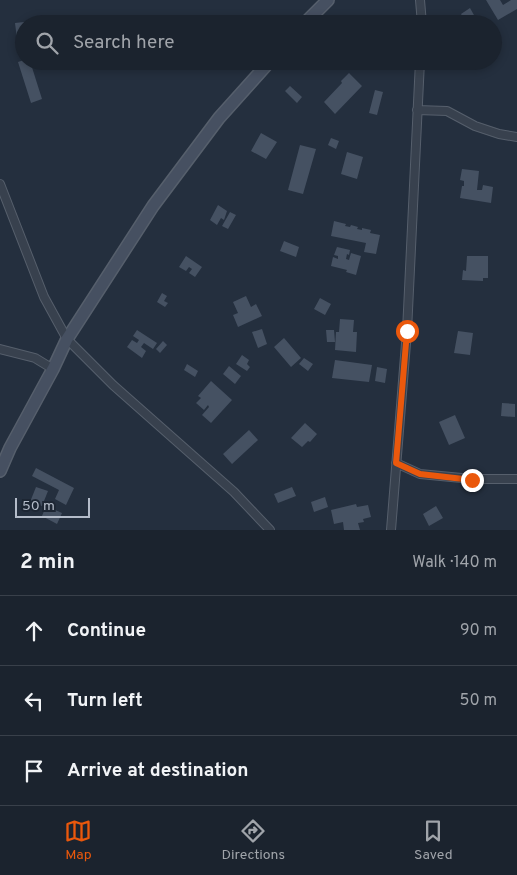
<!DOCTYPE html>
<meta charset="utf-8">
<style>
body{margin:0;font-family:Overpass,sans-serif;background:#282f3a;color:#f1f3f6}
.scale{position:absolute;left:15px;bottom:12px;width:75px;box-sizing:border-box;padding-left:5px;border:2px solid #b4bcc9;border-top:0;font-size:14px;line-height:18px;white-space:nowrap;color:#b4bcc9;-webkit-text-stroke:4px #1d2633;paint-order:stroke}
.stop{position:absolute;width:15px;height:15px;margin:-11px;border:4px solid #ea580c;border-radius:50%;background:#fff}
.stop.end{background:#ea580c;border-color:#fff;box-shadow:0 1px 5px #0008}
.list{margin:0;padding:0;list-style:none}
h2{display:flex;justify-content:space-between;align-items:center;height:65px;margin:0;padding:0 20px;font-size:21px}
h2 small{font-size:16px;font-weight:400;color:#a0a4aa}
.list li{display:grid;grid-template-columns:32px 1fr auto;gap:15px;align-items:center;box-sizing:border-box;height:70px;padding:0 20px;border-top:1px solid #39404a}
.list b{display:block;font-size:19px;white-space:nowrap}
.list em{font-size:16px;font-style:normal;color:#a0a4aa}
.icon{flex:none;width:28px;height:28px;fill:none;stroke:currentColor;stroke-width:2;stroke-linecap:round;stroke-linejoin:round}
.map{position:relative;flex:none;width:517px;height:530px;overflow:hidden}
.search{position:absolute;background:#1b232e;box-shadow:0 2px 8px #0003;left:15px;right:15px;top:15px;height:55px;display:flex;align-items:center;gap:12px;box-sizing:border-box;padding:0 18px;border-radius:28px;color:#a0a4aa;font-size:19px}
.sheet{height:275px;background:#1b232e}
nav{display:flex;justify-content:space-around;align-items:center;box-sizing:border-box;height:70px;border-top:1px solid #39404a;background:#1b232e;font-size:14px;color:#a0a4aa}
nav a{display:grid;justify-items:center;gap:2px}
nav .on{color:#ea580c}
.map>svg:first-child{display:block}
.building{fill:#455162}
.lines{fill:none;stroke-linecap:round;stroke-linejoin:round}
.minor-casing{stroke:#565f6c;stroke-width:10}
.secondary-casing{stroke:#565f6c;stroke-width:14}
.minor{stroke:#38414e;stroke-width:8}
.secondary{stroke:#465061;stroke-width:11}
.route{stroke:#ea580c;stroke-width:6}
</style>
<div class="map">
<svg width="517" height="530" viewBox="0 0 517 530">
<rect width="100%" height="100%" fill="#242f3e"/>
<path class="building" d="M486,0H500L503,5L511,0H517V9L498,20Z
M470,8L479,24H467L461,14Z
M24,22V38L17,39L15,23Z
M24,60V61H30L42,99L31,103L18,62Z
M319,61H335L337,63L331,70Z
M349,73L362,86L335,114L324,102L342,83L341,81Z
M290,86L302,97L297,103L285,91Z
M375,90L383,92L377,115L369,113Z
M261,133L277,142L266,159L251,151Z
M331,138L339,141L336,149L328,145Z
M300,145L316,149L303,194L288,190Z
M347,152L363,157L357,179L341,174Z
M462,169L479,171L477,190H482L483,185L493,187L491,203L460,198L462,186H464V181L460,180Z
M218,205L227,211L224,220L221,218L217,225L210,220Z
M230,212L236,215L228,229L222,226Z
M334,221L346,224L345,226L350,227L351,225L358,227L357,229L362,230V228L371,230L370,233L380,235L376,254L364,252L366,243L331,236Z
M284,241L299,247L296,257L280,251Z
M337,247L350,250L349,255L347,254L346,259L349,260L351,253L361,256L356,275L346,272L347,270L331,266L333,257L338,259V256L334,255Z
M186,256L202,267L195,277L189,273L192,269L189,267L186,271L179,267Z
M467,256H488V278H483V281L462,280L463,270L466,271Z
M162,293L167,296L164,301L168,303L165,307L157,302Z
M246,296L251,307L256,304L262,316L238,327L233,315L238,313L233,302Z
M320,298L331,304L325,315L314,309Z
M340,319L354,320L353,332H357L356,352L335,350L336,332H339Z
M262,329L267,344L258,348L252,332Z
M137,330L157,343L153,349L144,343L141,347L146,351L142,358L127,347L132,340L137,343L139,340L133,336Z
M326,330H334L335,342H327Z
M458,331L473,333L470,355L454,353Z
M284,338L301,358L291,367L274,347Z
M163,341L167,345L160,353L156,349Z
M242,355L249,360L247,364L250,367L247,371L236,364Z
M304,358L313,364L308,371L299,364Z
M335,360L372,365L369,382L332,378Z
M187,364L198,371L195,377L184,370Z
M229,366L241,376L235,384L223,374Z
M377,367L387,369L385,383L375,381Z
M211,381L232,400L211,423L202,415L209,407L208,405L204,410L196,403L201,398L198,396Z
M502,403L515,404V417L501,416Z
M455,415L465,438L449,445L439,422Z
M305,423L317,434L310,442L308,441L302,447L291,438Z
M249,430L258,440L232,464L223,454Z
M36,468L74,488L66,505L55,499L59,490L32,476Z
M36,487L48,491L42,506L30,502Z
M292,487L296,496L278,503L274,494Z
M325,497L328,507L314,512L311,502Z
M356,504L357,507L368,505L371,517L363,519L364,522L358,523L360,530H344L343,522L334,524L331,510Z
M46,506L62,513L57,524L42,516Z
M436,506L443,518L429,526L423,514Z"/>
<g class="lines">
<g class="minor-casing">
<path id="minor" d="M420,0L422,24
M417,110L447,111L475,126L499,134L517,137
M0,184L44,297L67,339L113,385L234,492L270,530
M0,349L35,358L53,369
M396,463L420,474L472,479H517
M391,530L407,331L420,61"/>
</g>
<g class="secondary-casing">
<path id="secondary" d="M304,24L328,0
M0,471L10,448L53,369L67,339L153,206L219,118L270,61"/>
</g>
<use href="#minor" class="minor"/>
<use href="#secondary" class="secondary"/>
</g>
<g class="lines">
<path class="route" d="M407,331L396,463L420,474L472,480"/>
</g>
</svg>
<div class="scale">50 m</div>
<div class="stop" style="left:407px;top:331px"></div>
<div class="stop end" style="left:472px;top:480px"></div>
<div class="search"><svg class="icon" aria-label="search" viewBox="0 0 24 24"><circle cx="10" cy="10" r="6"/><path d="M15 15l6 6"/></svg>Search here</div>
</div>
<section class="sheet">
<h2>2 min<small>Walk · 140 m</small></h2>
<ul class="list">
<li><svg class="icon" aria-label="ahead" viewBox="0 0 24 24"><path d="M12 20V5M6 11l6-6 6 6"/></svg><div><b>Continue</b></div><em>90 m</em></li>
<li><svg class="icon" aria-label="left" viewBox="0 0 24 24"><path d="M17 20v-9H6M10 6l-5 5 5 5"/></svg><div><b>Turn left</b></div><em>50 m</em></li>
<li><svg class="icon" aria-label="arrive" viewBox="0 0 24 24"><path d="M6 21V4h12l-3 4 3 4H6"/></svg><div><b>Arrive at destination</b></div></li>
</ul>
</section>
<nav>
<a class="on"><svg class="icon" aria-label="map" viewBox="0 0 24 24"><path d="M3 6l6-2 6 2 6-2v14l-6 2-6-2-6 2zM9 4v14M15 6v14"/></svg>Map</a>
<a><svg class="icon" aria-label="directions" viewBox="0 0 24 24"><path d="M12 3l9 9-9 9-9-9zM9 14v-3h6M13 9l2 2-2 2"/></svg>Directions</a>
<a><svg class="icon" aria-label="saved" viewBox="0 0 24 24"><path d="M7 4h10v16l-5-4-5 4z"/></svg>Saved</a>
</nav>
